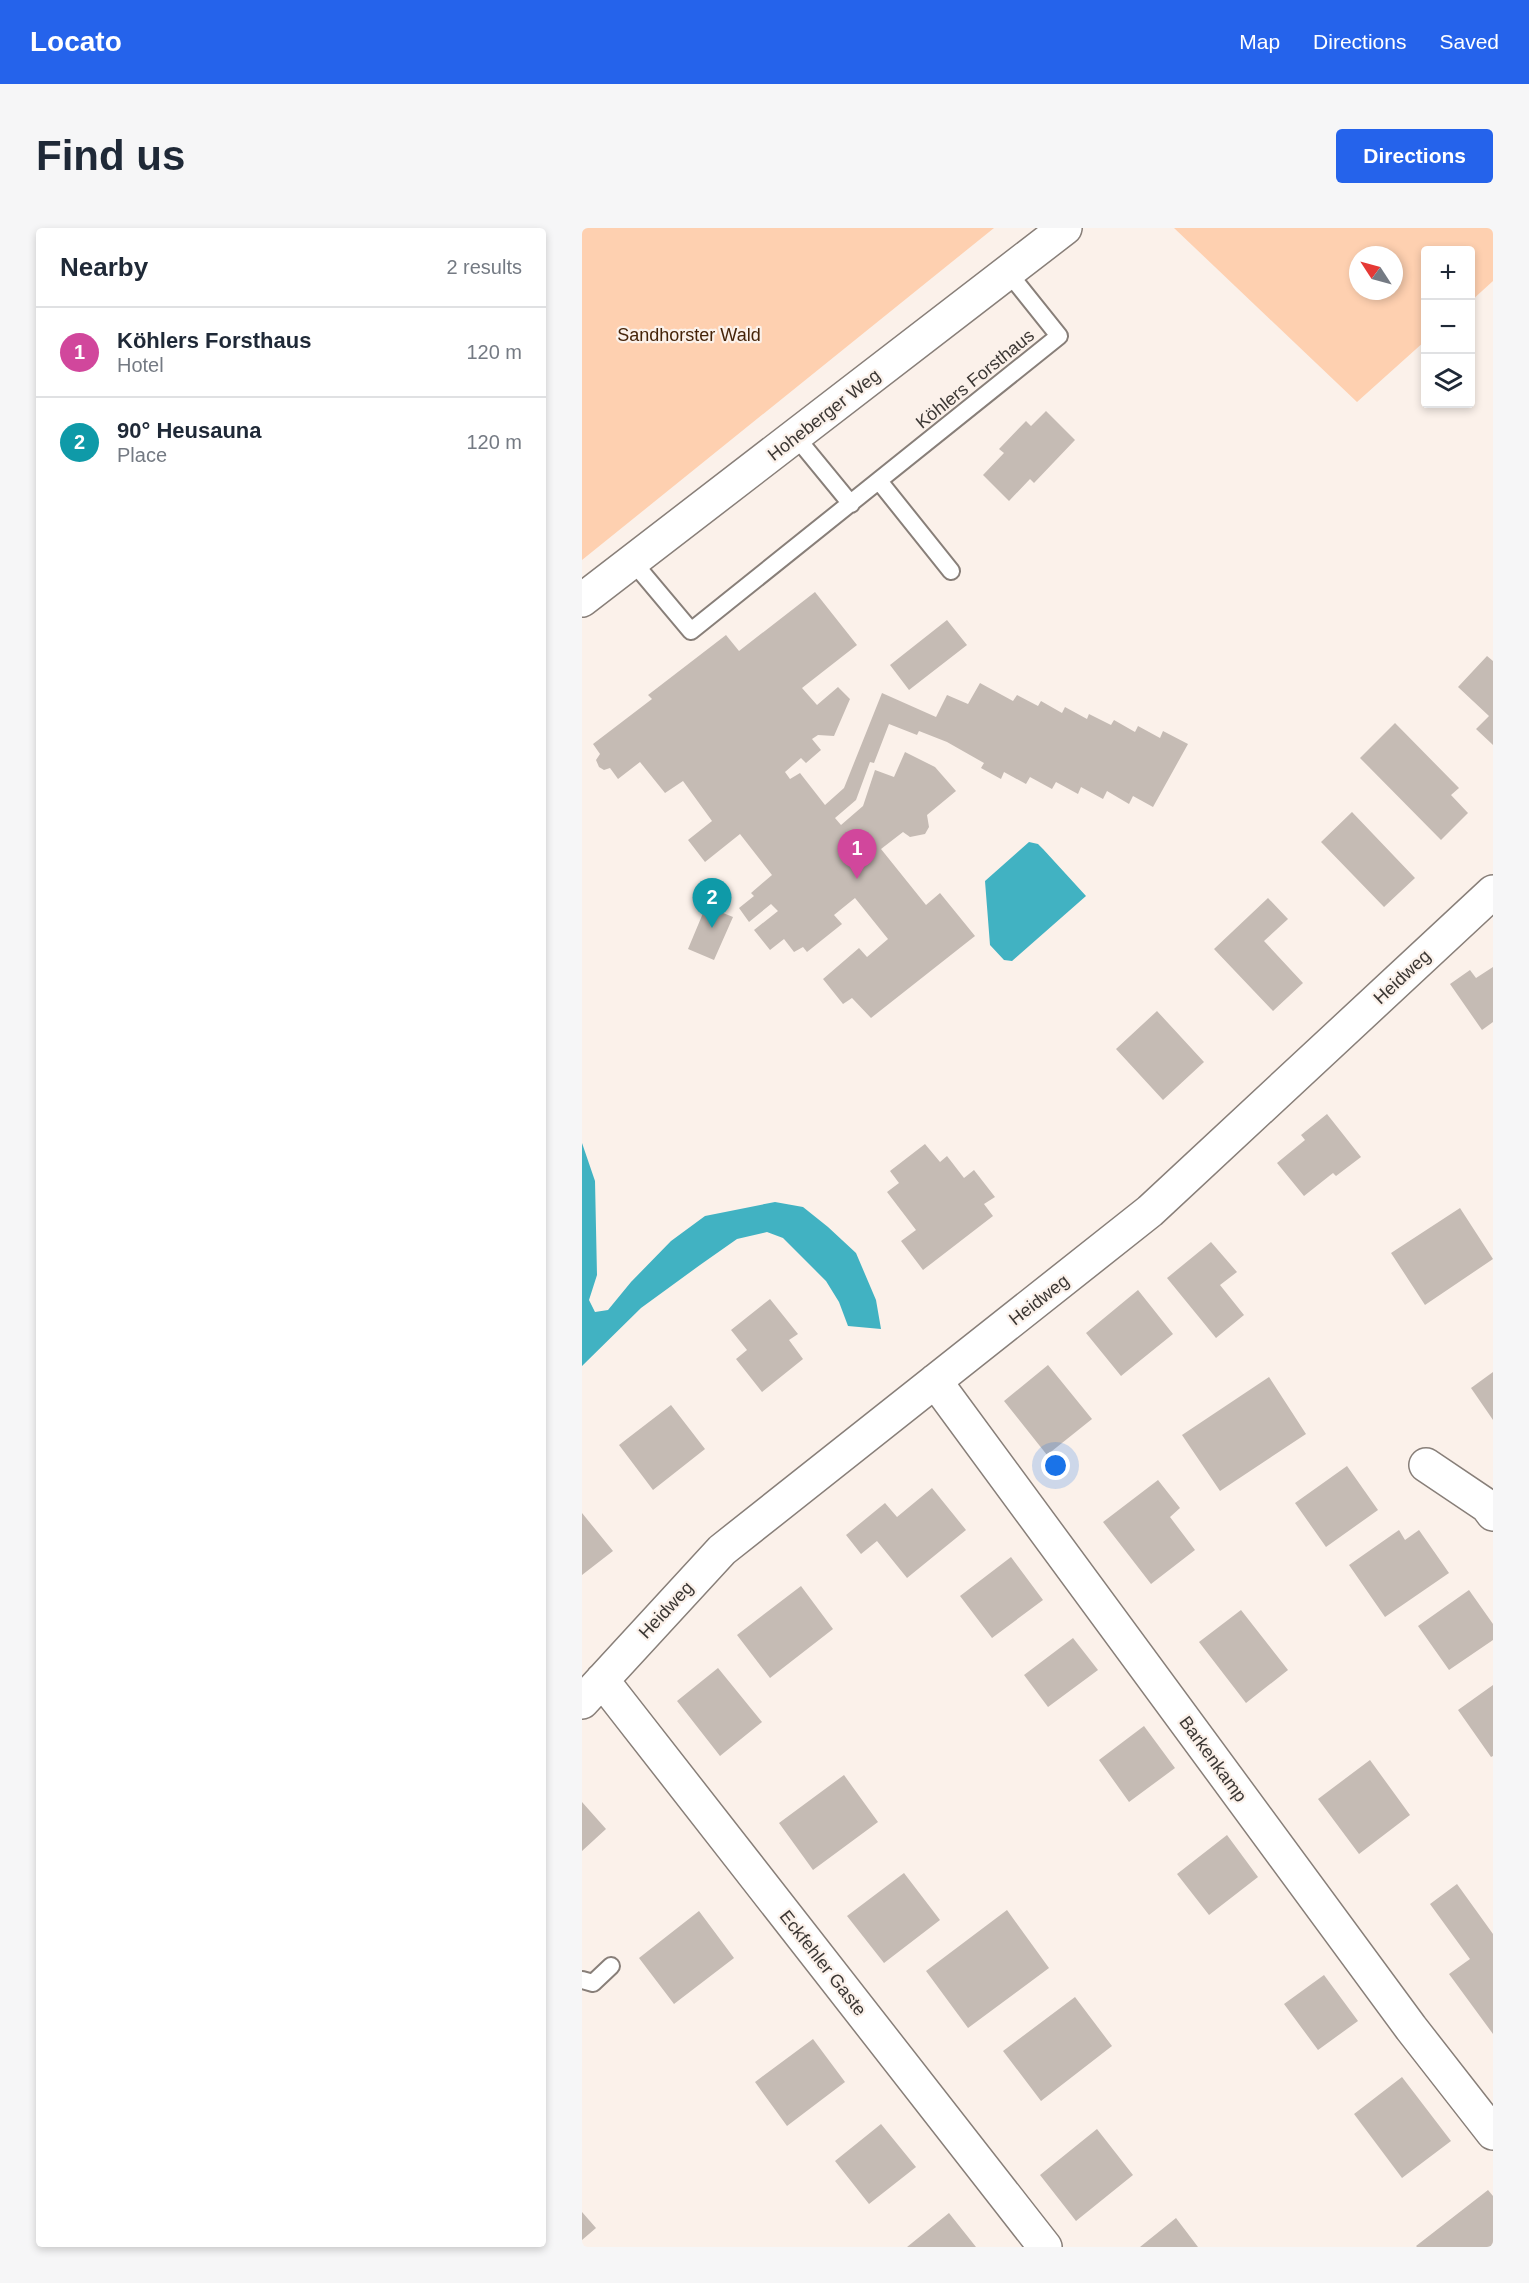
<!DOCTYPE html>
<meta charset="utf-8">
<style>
body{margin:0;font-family:Helvetica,sans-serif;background:#f6f6f7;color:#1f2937}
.controls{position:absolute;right:18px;top:18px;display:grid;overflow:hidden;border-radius:6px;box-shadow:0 3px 9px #0003}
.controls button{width:54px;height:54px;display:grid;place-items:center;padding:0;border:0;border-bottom:2px solid #e0e1e3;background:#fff;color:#1f2937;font:30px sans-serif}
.compass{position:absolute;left:767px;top:18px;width:54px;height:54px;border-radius:50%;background:#fff;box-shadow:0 3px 9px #0003;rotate:306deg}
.you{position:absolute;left:474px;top:1238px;width:21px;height:21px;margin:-15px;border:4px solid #fff;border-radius:50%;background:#1a73e8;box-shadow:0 0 0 9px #1a73e833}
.badge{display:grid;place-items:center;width:39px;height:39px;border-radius:50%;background:#2563eb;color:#fff;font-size:20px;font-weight:700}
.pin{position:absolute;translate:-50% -50px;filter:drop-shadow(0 2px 3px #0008)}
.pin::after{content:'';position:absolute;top:32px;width:21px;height:18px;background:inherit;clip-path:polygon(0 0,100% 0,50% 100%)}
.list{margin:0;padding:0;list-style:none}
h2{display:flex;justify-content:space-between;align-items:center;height:78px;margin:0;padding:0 24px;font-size:26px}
h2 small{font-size:20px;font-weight:400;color:#747a83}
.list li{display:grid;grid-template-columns:39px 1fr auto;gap:18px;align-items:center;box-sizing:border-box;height:90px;padding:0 24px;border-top:2px solid #e0e1e3}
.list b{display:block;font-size:22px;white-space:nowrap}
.list p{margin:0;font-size:20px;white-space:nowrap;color:#747a83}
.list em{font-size:20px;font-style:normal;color:#747a83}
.icon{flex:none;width:33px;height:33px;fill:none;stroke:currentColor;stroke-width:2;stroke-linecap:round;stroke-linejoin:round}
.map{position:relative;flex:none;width:911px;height:2019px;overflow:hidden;border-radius:6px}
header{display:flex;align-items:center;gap:36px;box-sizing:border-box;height:84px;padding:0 30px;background:#2563eb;color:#fff}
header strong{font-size:28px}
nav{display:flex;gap:33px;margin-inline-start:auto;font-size:21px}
.intro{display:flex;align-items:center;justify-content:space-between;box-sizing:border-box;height:144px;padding:0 36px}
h1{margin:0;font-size:42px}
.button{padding:15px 27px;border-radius:6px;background:#2563eb;color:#fff;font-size:21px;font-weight:700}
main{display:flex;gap:36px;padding:0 36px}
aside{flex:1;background:#fff;border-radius:6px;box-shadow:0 3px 9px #0003}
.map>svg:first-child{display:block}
.green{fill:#fed0b0;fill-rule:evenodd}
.water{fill:#41b2c2}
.building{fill:#c5bbb4}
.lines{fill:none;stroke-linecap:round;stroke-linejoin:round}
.lane-casing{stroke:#887f79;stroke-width:20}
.street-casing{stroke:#887f79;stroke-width:36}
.secondary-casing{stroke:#887f79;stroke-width:36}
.lane{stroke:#fff;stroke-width:16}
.street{stroke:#fff;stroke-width:33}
.secondary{stroke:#fff;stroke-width:33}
.labels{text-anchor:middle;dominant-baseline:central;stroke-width:4.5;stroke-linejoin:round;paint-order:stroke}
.park-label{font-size:18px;fill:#452409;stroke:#fbf1ea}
.street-label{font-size:18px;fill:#3b3734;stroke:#fbf1ea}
</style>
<header>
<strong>Locato</strong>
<nav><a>Map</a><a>Directions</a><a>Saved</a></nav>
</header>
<div class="intro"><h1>Find us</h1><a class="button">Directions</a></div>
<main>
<aside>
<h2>Nearby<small>2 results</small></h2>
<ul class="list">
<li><span class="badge" style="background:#d1479c">1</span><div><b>Köhlers Forsthaus</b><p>Hotel</p></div><em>120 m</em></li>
<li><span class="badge" style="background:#0f9aa8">2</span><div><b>90° Heusauna</b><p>Place</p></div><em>120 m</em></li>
</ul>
</aside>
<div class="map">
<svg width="911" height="2019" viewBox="0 0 911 2019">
<rect width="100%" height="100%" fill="#fbf1ea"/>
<path class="green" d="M0,0H412L0,332Z
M592,0H911V53L889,73L888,22H844L843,113L775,174ZM776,27H812V63H776Z"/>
<path class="water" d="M447,614L456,616L461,621L504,668L430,733L422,732L408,717L403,653Z
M0,915L13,953L15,1047L7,1072L13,1084L26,1082L49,1054L89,1013L123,988L193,974L221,979L246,999L274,1025L294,1072L299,1101L266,1098L257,1074L244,1053L201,1010L185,1004L155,1011L118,1037L59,1080L0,1138Z"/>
<path class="building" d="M464,183L493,212L452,255L448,251L427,273L401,247L422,225L417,221L444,193L449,198Z
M233,364L275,417L220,460L235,477L256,459L268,471L252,508L236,507L230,511L239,522L224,535L219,530L203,544L208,551L218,545L243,577L262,560L300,465L354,489L365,467L386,476L398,455L431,473L435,467L456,478L459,473L480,485L483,479L505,491L507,486L529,497L532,492L553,504L556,498L578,510L581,503L606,516L571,579L551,568L547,576L525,563L521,571L499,559L496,566L474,554L470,561L448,549L444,556L422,544L419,551L399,540L402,535L365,514L337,503L335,507L307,496L292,535L288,534L274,572L253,590L259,597L281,578L293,542L312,549L323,524L353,539L374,563L345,587L347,599L343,606L328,609L321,604L299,621L344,677L358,665L393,708L289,790L270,770L261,776L241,751L277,720L285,729L306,711L273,670L252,687L260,696L225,724L221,719L212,724L202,711L188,722L172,702L196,683L189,676L167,694L157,680L172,668L169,665L190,647L158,606L123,634L106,612L130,593L101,553L83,565L58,534L36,551L28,540L22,542L17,539L14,532L18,526L11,516L70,471L66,467L144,407L157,423Z
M365,392L385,417L327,462L308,437Z
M905,428L911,433V517L894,501L907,488L876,459Z
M813,495L877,560L869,567L886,585L859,612L778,530Z
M770,584L833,650L802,679L739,614Z
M686,670L706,691L682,713L721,755L691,783L632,721Z
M124,678L151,689L132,732L106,721Z
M911,739V794L900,802L868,756L888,742L894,750Z
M575,783L622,834L581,872L534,821Z
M745,886L779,929L754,948L751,945L722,968L695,935L723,912L719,907Z
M343,916L358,934L365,928L382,950L392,942L413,969L402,976L411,988L341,1042L319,1013L334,1002L305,964L317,955L308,943Z
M878,980L911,1031L843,1077L809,1025Z
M629,1014L655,1044L638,1057L662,1087L634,1110L585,1050Z
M556,1062L591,1106L539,1148L504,1105Z
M188,1071L216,1106L207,1112L221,1131L180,1164L154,1131L165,1122L149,1102Z
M466,1137L510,1191L465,1227L422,1173Z
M911,1144V1192L889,1160Z
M687,1149L724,1206L638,1263L600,1207Z
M89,1177L123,1221L71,1262L37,1217Z
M765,1238L796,1282L744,1319L713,1275Z
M576,1252L598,1280L588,1289L613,1322L569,1356L521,1294Z
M350,1260L384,1302L325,1350L295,1313L279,1326L264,1307L303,1275L315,1289Z
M0,1285L31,1323L0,1347Z
M817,1302L823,1312L837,1302L867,1345L803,1389L767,1337Z
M429,1329L461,1372L410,1410L378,1368Z
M219,1358L251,1401L188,1450L155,1407Z
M887,1362L911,1396V1412L867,1442L836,1398Z
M659,1382L706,1442L664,1475L617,1414Z
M491,1410L516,1442L466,1479L442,1447Z
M136,1440L180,1494L138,1528L95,1473Z
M911,1457V1528L909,1529L876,1482Z
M562,1498L593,1540L547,1574L517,1532Z
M788,1532L828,1587L777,1626L736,1571Z
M262,1547L296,1594L231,1642L197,1595Z
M0,1574L24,1601L0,1623Z
M645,1607L676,1649L627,1687L595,1646Z
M322,1645L358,1692L302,1735L265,1688Z
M875,1656L911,1706V1806L867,1746L888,1731L848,1676Z
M425,1682L467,1740L386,1800L344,1743Z
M117,1683L152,1730L92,1776L57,1730Z
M742,1747L776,1793L736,1822L702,1776Z
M493,1769L530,1818L459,1873L421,1823Z
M231,1811L263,1854L205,1898L173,1854Z
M820,1849L869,1913L820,1950L772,1886Z
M299,1896L334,1939L287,1976L253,1933Z
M515,1901L551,1947L494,1993L458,1947Z
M906,1962L911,1968V2019H835L834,2018Z
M0,1984L14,2000L0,2012Z
M367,1985L394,2019H325Z
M594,1990L616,2019H558Z"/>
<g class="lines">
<g class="lane-casing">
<path id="lane" d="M214,209L269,276
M297,253L369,343
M51,334L109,403L477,108L425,43
M0,1752L11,1755L29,1738"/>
</g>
<g class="street-casing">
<path id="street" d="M353,1153L829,1800L911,1905
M844,1237L905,1278L911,1286
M20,1452L463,2019
M0,1474L140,1322L568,983L911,664"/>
</g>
<g class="secondary-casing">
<path id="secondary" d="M0,372L483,0"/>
</g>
<use href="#lane" class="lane"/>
<use href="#street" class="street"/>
<use href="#secondary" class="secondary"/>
</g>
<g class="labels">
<g class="park-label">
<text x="107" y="107">Sandhorster Wald</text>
</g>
<g class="street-label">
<text transform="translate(393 151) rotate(-39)">Köhlers Forsthaus</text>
<text transform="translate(242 187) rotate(-38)">Hoheberger Weg</text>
<text transform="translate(820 749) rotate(-43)">Heidweg</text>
<text transform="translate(457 1072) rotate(-38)">Heidweg</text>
<text transform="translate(84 1382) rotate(-47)">Heidweg</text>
<text transform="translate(631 1531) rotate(54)">Barkenkamp</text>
<text transform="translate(241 1735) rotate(52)">Eckfehler Gaste</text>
</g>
</g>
</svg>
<div class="controls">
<button>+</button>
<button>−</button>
<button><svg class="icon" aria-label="layers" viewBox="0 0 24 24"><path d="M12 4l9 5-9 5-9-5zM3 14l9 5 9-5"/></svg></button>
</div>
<svg class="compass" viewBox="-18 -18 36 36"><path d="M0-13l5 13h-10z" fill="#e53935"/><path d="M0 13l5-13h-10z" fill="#747a83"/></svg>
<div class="you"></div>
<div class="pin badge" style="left:275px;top:651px;background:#d1479c">1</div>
<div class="pin badge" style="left:130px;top:700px;background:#0f9aa8">2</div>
</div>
</main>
